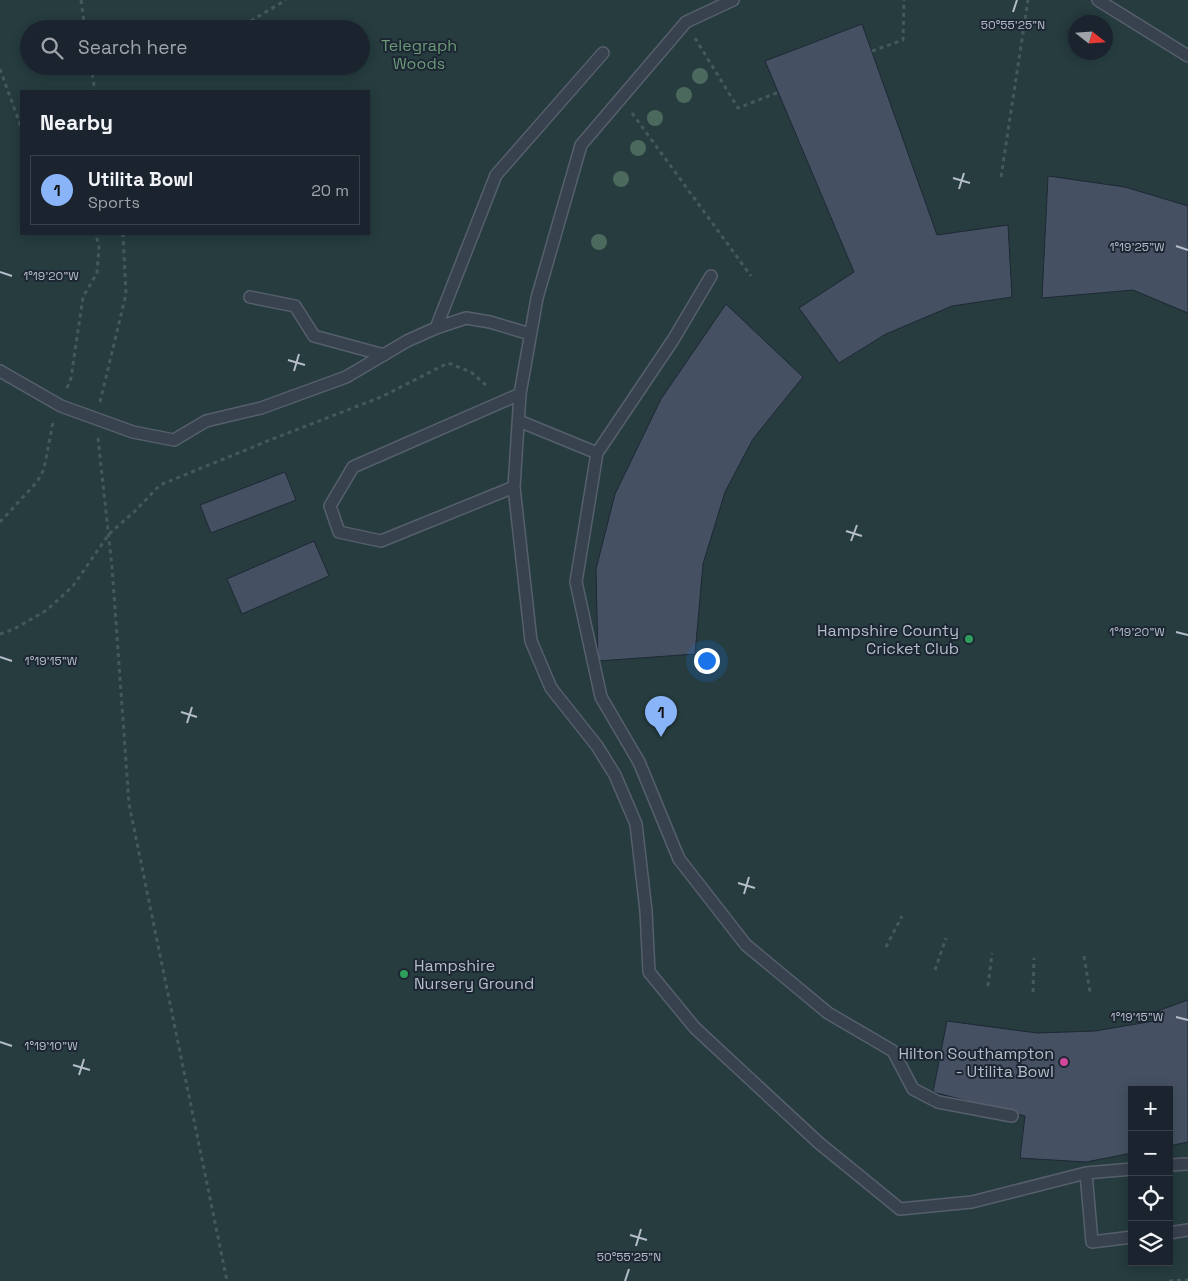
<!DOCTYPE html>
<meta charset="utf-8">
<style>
body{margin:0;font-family:"Space Grotesk",sans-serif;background:#282f3a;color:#f1f3f6}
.controls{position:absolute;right:15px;bottom:15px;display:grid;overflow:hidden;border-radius:0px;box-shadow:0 2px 12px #0003}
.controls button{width:45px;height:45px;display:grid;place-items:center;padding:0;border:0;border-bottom:1px solid #39404a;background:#1b232e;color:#f1f3f6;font:25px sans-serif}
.compass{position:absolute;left:1068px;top:15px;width:45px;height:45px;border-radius:50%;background:#1b232e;box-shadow:0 2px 12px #0003;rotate:107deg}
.you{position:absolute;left:706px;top:660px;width:18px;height:18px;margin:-12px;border:4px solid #fff;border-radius:50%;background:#1a73e8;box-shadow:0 0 0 8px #1a73e833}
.badge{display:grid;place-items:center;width:32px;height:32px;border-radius:50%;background:#8ab4f8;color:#111;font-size:16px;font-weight:700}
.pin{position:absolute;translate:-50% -41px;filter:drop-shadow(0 1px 2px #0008)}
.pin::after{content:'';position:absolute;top:26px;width:18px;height:15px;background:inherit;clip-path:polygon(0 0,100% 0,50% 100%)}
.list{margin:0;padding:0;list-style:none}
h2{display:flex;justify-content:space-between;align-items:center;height:65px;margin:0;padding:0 20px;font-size:21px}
h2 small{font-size:16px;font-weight:400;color:#a0a4aa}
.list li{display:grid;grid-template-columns:32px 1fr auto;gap:15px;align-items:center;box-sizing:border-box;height:70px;margin:0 10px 10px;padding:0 10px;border:1px solid #39404a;border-radius:0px}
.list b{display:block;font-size:19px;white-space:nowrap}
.list p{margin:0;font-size:16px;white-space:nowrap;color:#a0a4aa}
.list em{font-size:16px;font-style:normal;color:#a0a4aa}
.icon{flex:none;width:28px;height:28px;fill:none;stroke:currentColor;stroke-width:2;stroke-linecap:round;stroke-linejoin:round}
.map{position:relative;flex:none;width:1188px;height:1281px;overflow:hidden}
.search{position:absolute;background:#1b232e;box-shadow:0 2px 12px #0003;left:20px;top:20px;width:350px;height:55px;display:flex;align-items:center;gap:12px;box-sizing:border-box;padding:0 18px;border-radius:28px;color:#a0a4aa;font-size:19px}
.panel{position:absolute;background:#1b232e;box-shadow:0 2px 12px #0003;left:20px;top:90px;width:350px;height:145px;border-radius:0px}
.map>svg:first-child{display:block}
.green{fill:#263c3f;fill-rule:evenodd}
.building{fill:#455162;stroke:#1f2835}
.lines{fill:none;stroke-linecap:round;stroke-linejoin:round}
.lane-casing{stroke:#565f6c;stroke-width:14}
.path{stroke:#44595c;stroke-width:3;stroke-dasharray:4 4;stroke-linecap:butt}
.lane{stroke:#38414e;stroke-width:11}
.tree{fill:#4b6a5d}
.ticks{fill:none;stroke:#b4bcc9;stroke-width:2}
.leisure-dot{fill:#2e9e5b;stroke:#1d2633;stroke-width:2}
.hotel-dot{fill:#d1479c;stroke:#1d2633;stroke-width:2}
.labels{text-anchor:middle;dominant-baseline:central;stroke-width:4;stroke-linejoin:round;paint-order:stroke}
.park-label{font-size:16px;fill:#6b9a76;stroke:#1d2633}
.poi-label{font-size:16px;fill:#b4bcc9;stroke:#1d2633;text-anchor:end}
.ticks-label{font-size:12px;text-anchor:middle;fill:#b4bcc9;stroke:#1d2633;stroke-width:4;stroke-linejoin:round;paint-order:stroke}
</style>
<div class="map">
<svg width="1188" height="1281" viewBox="0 0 1188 1281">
<rect width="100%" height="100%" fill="#242f3e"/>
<path class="green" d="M0,0H1188V1281H0ZM1076,22H1106V52H1076ZM29,29H361V66H29ZM21,91H369V234H21ZM1132,1090H1169V1262H1132Z"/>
<path class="building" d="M862,24L937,235L1008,225L1012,297L952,306L886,334L839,363L799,308L854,272L765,61Z
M1048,176L1125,187L1188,206V313L1133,290L1042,298Z
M726,304L803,377L753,439L725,492L703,564L695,654L598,661L596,569L615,494L661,399Z
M285,472L296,500L211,533L200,505Z
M314,541L329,576L242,614L227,579Z
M1188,1000V1142L1169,1146V1090H1132V1153L1086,1162L1020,1158L1025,1116L933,1092L947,1021L1037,1033L1095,1031L1154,1021L1152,1013Z"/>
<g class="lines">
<g class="lane-casing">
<path id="lane" d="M733,0L686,22L581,145L537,298L520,394L514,487L531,641L551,688L597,746L615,775L636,824L646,911L649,972L695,1028L819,1143L900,1209L972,1202L1086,1173L1132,1169
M1098,0L1188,56
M711,276L673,340L597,453L576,582L601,697L639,762L679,859L746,945L828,1013L893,1051L913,1089L938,1102L1012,1116
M250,297L295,306L314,336L384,355
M436,328L496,175L603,53
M0,371L61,406L133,432L174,440L206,421L261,408L346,377L407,341L436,328L466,318L490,322L530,334
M519,421L597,453
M514,487L381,541L339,532L330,506L353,467L520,394
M1169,1165L1188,1164
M1086,1173L1092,1242L1132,1237
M1169,1233L1188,1230"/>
</g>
<path class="path" d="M81,0L85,29
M85,27L99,29
M237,29L286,0
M695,38L738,108L779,92
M872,51L903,40L904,0
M91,66L95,91
M0,69L21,127
M632,113L751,276
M1001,177L1028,0
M67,388L71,378L83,297L97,273L99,247L96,234
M100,402L126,294L123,234
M98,438L112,567L129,804L227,1281
M0,522L37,482L44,469L53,422
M0,634L14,629L47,610L73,586L109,534L135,511L160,485L270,440L381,397L448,363L471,372L488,387
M886,947L902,916
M1084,956L1090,992
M935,970L946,938
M988,986L992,953
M1033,992L1034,958
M1169,1281L1188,1280"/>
<use href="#lane" class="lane"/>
</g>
<g class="tree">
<circle cx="700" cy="76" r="8"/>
<circle cx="684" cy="95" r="8"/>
<circle cx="655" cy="118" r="8"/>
<circle cx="638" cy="148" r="8"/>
<circle cx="621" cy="179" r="8"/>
<circle cx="599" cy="242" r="8"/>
</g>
<path class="ticks" d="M1013,12L1017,0M953,178L970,183M959,189L964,173M1176,246L1188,250M0,272L12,276M288,360L305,365M294,371L299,354M846,531L862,536M851,541L857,525M1176,632L1188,635M0,657L12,661M181,712L197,717M187,723L192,707M738,883L755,888M744,894L749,877M1176,1017L1188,1020M0,1042L12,1046M73,1065L90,1070M79,1075L84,1059M630,1235L647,1240M636,1246L641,1229M625,1281L629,1269"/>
<g class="leisure-dot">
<circle cx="969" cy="639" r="5"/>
<circle cx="404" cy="974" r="5"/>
</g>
<circle class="hotel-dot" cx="1064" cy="1062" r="5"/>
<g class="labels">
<g class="park-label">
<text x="419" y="45">Telegraph<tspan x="419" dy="18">Woods</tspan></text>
</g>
<g class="poi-label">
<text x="959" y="630">Hampshire County<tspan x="959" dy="18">Cricket Club</tspan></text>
<text x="414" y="965" text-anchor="start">Hampshire<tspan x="414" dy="18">Nursery Ground</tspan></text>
<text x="1054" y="1053">Hilton Southampton<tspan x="1054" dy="18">- Utilita Bowl</tspan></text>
</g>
</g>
<g class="ticks-label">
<text x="1013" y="29">50°55'25"N</text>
<text x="1137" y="251">1°19'25"W</text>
<text x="51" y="280">1°19'20"W</text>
<text x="1137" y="636">1°19'20"W</text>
<text x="51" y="665">1°19'15"W</text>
<text x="1137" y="1021">1°19'15"W</text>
<text x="51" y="1050">1°19'10"W</text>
<text x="629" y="1261">50°55'25"N</text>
</g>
</svg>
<div class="controls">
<button>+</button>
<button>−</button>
<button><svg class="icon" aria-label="locate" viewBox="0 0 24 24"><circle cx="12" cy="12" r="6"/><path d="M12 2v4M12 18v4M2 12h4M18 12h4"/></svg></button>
<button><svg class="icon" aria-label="layers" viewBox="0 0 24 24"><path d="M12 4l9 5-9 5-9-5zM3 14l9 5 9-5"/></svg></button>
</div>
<svg class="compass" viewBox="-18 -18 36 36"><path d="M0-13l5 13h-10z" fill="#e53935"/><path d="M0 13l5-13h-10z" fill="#a0a4aa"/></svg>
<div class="you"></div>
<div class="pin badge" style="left:661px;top:737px">1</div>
<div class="search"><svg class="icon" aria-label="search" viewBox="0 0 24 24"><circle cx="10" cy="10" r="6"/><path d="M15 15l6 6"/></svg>Search here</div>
<section class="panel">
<h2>Nearby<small></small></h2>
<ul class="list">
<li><span class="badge">1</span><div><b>Utilita Bowl</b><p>Sports</p></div><em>20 m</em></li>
</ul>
</section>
</div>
